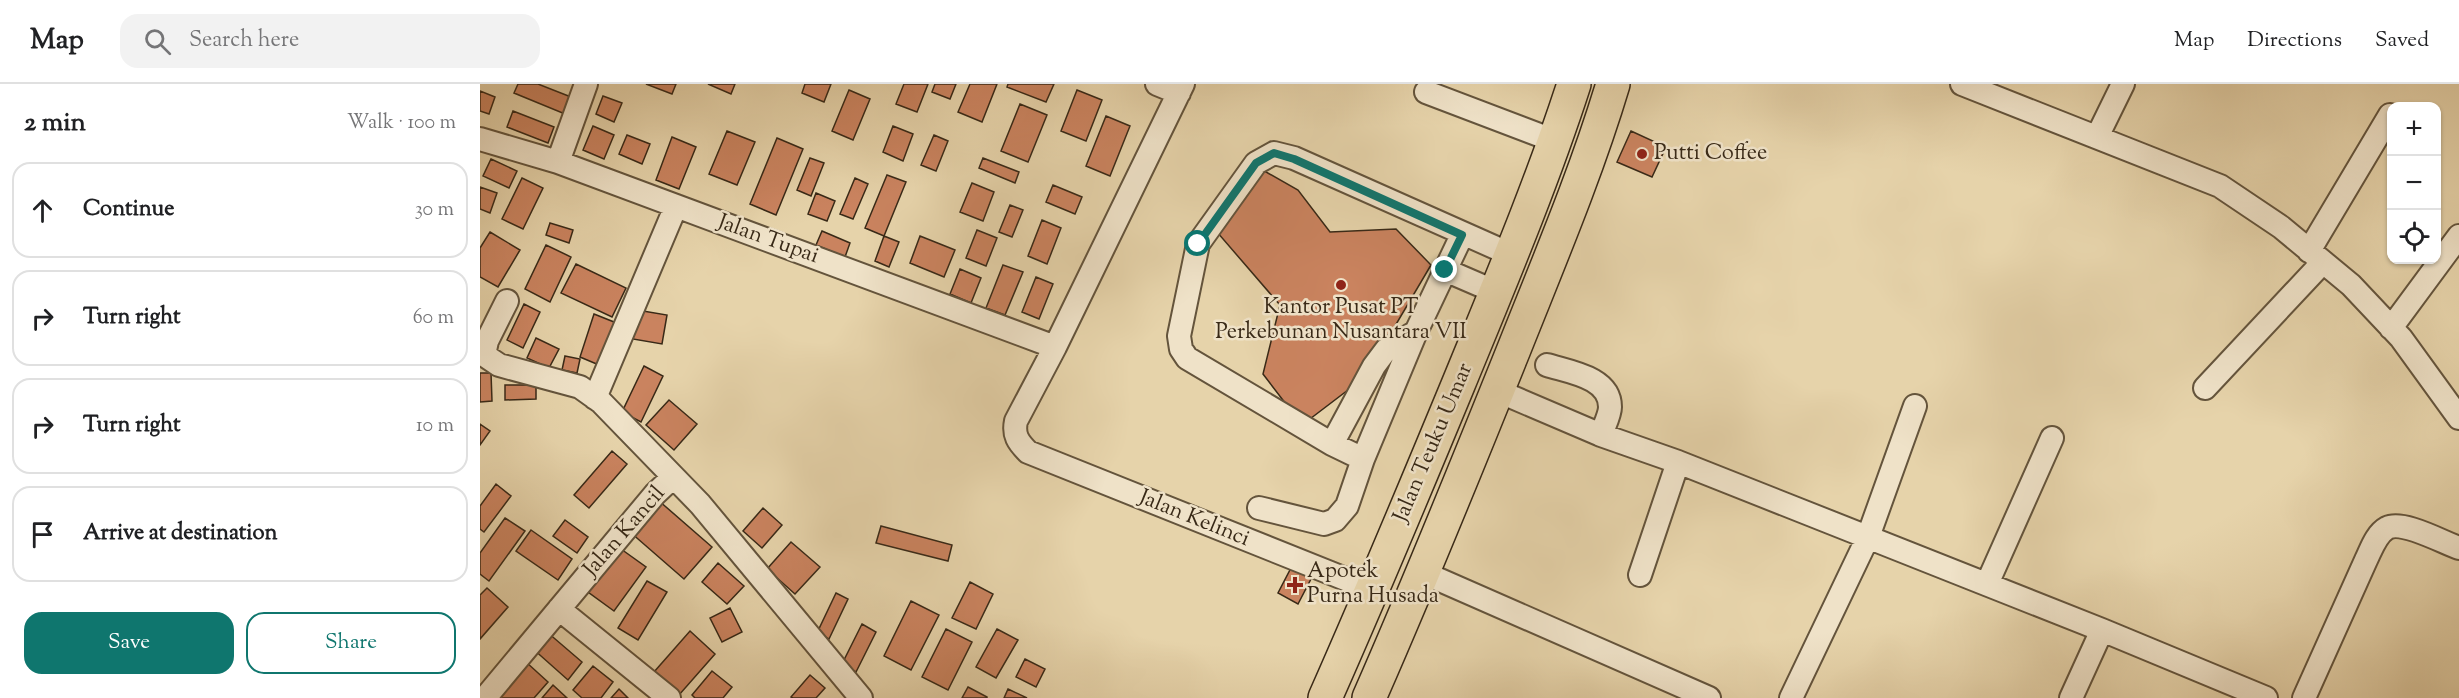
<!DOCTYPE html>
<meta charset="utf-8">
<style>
body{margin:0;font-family:"Sorts Mill Goudy",serif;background:#f2f2f2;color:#202124}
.controls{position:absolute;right:18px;top:18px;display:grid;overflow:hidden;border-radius:12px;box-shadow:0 2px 4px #0004}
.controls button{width:54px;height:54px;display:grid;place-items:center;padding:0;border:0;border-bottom:2px solid #e0e0e0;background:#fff;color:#202124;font:30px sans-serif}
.stop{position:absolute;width:18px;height:18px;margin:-14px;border:4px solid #0f766e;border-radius:50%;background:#fff}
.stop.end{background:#0f766e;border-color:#fff;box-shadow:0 2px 6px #0008}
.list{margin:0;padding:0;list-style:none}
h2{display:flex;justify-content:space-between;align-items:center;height:78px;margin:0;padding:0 24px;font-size:26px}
h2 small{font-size:20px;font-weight:400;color:#757577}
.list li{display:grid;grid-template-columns:39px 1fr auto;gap:18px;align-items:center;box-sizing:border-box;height:96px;margin:0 12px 12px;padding:0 12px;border:2px solid #e0e0e0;border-radius:18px}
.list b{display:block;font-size:22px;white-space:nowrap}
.list em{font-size:20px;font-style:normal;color:#757577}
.actions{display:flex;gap:12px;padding:18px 24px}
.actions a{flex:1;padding:14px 0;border:2px solid #0f766e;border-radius:18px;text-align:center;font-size:21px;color:#0f766e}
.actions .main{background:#0f766e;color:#fff}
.icon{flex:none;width:33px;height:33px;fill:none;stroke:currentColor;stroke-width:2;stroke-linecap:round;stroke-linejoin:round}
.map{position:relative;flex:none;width:1979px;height:614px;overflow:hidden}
header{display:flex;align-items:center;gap:36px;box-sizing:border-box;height:84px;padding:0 30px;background:#fff;border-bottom:2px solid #e0e0e0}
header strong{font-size:28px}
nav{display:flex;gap:33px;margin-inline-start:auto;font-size:21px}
.search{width:420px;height:54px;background:#f2f2f2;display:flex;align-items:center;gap:15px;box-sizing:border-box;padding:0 21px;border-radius:18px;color:#757577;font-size:22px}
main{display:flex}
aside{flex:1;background:#fff}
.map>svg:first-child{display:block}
.building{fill:#ca835f;stroke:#382917;stroke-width:1.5}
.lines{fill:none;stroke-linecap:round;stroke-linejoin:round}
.minor-casing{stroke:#64543c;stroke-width:26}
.highway-casing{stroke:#382917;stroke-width:36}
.minor{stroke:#efe2c8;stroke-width:22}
.highway{stroke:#e6d3aa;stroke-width:33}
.route{stroke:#0f766e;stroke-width:8}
.poi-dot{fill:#8f2418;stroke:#efe2c8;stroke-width:2}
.labels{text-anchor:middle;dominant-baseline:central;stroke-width:5;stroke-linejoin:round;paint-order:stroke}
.poi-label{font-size:22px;fill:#382917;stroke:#efe2c8;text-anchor:start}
.street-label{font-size:22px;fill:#382917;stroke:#efe2c8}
</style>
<header>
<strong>Map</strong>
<div class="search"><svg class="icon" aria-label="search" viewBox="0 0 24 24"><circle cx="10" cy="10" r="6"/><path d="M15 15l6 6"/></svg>Search here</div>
<nav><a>Map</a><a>Directions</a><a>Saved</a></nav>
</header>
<main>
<aside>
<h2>2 min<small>Walk · 100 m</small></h2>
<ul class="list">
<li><svg class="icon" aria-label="ahead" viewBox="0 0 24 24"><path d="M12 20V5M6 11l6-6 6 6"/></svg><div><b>Continue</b></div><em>30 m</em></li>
<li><svg class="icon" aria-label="right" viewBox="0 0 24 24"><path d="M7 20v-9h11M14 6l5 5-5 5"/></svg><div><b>Turn right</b></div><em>60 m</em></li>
<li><svg class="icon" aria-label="right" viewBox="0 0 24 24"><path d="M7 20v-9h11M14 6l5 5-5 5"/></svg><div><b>Turn right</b></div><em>10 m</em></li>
<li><svg class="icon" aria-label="arrive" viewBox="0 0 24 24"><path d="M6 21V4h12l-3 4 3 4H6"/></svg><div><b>Arrive at destination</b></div></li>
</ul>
<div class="actions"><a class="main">Save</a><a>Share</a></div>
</aside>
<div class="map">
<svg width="1979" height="614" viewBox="0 0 1979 614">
<rect width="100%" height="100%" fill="#e6d3aa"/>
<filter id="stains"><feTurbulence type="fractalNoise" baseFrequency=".00333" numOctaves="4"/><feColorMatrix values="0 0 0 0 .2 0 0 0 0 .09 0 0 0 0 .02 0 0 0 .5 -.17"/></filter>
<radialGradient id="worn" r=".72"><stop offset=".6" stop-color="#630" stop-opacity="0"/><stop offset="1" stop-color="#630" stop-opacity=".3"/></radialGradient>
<path class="building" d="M38,0H58L91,13L85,30L34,9Z
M166,0H196L192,10Z
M228,0H255L251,10Z
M325,0H351L344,18L322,9Z
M424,0H448L437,28L416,20Z
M455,0H476L470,15L452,8Z
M490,0H517L502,38L478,28Z
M528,0H574L566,18L527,3Z
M369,6L390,15L373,56L352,47Z
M597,6L622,16L606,57L581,47Z
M0,7L15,13L9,30L0,27Z
M123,12L142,19L134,38L116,30Z
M540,20L567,31L548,78L521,67Z
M33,27L74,43L68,59L27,43Z
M626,32L650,42L630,92L606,82Z
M113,42L134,51L124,75L103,66Z
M413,42L433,50L423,77L403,68Z
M247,47L275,58L257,101L229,90Z
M1151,47L1186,63L1172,93L1137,78Z
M147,51L170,60L162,80L139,70Z
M454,51L468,57L456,87L441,81Z
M192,53L216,63L199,105L176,96Z
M297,54L323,65L296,131L270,120Z
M330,74L344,79L331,112L317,106Z
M503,74L539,88L535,99L499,84Z
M11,75L37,87L29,104L3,92Z
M779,84L818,106L850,148L916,145L951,181L885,293L822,341L783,290L800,221L737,148Z
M407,91L426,98L404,152L385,144Z
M42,94L63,104L43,145L22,135Z
M375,94L388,100L373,135L360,130Z
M492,99L514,108L503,137L480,128Z
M573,101L602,113L595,130L566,118Z
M0,103L17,109L10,129L0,125Z
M336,109L355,117L347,137L328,130Z
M530,121L543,126L532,153L519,148Z
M562,136L581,144L567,180L548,172Z
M70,139L93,146L89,159L66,151Z
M497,146L517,154L506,182L486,174Z
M342,147L370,159L365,173L336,161Z
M10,148L40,166L18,203L0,193V164Z
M404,152L419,158L409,183L395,177Z
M440,152L475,166L464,193L430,179Z
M66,161L91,173L70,218L45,205Z
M96,180L146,204L132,233L81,209Z
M523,181L543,188L525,231L506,224Z
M480,185L501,194L491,219L470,210Z
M556,193L573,200L559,235L542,228Z
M44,220L60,228L43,264L27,256Z
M157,226L187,231L182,260L147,254Z
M114,230L139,240L119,281L100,273Z
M56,254L79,265L69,284L47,274Z
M85,272L100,275L97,289L82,286Z
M164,282L183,292L161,338L142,328Z
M0,289H11L12,317L0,318Z
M25,301H56V315L25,316Z
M189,316L217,340L194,366L166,341Z
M0,340L10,347L0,361Z
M132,367L147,380L109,424L94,411Z
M16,400L31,412L4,448L0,445V422Z
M178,416L232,463L204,495L150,448Z
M283,424L302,441L282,464L263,447Z
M25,434L45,447L9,497L0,490V469Z
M85,436L108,453L97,469L73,452Z
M401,442L472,461L468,477L396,459Z
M51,446L92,475L78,496L36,467Z
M311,458L340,483L315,510L287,485Z
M141,465L166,483L134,527L108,508Z
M238,479L264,502L247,520L222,498Z
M812,482L832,493L818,520L798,509Z
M167,497L187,508L158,556L138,544Z
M490,498L513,510L496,545L472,534Z
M7,504L28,523L0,555V511Z
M356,509L368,515L349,555L337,549Z
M431,517L459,531L431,586L404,572Z
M250,524L262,548L242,558L230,534Z
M382,540L396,548L376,588L362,580Z
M466,545L492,558L468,606L442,593Z
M517,545L538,556L516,594L496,583Z
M210,547L235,570L199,611L174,588Z
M67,548L102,578L88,596L52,564Z
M545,575L565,585L556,603L536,593Z
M46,578L68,598L54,614H15Z
M113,582L133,598L121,614H102L93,606Z
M232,587L252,603L243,614H215L212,611Z
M330,591L345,604L336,614H313L311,613Z
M73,601L87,614H62Z
M488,603L507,613V614H482Z
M139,605L148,614H131Z
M528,605L547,614H524Z"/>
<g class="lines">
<g class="minor-casing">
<path id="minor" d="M677,0L699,9
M703,0L575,263L536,337C533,351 538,358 548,368L893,506
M1482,0L1740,102L1801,143L1871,201L1921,254L1979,334
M946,8L1075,57
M1617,53L1643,0
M0,55L78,78L575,263
M78,78L106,0
M1829,167L1910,31
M965,186L1016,208
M27,217L7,257L4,271L19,281L100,303L121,318L220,420L381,614
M1911,244L1979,152
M1067,281C1089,288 1130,293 1130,323C1130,331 1124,342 1121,351
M1725,304L1843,178
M1018,307L1121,351L1198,378L1622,546L1786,614
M115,314L196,122
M852,360L894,282L906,266L936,248
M883,375L852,360L707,274L701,265L699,252L718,160L776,79L794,69L814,74L1032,171
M779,424L844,440L855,436L867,422L883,375L936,248L982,151
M944,489L1229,614
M1160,491L1198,378
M1507,500L1572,354
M79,525L189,614
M5,614L175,410L192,394
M1311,614L1388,453L1435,322
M1591,614L1622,546
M1824,614L1886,476C1891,466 1896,450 1907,444C1923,436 1962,458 1979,464"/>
</g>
<g class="highway-casing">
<path id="highway" d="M845,614C891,510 935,405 978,301C1019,201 1061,102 1094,0
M889,614C940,498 987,382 1034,265C1069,177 1106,90 1133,0"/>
</g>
<use href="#minor" class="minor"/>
<use href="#highway" class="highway"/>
</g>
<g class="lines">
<path class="route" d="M718,160L776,79L794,69L814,75L982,151L965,186"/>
</g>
<g class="poi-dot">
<circle cx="1162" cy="70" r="6"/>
<circle cx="861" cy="201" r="6"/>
<path d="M812 492h6v6h6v6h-6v6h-6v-6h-6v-6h6z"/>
</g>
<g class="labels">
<g class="poi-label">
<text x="1174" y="70">Putti Coffee</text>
<text x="861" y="224" text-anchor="middle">Kantor Pusat PT<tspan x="861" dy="25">Perkebunan Nusantara VII</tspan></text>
<text x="827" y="488">Apotek<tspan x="827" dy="25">Purna Husada</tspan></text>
</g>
<g class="street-label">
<text transform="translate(288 156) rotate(20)">Jalan Tupai</text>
<text transform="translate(954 359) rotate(-67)">Jalan Teuku Umar</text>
<text transform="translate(714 435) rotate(22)">Jalan Kelinci</text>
<text transform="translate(145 448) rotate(-49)">Jalan Kancil</text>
</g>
</g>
<rect width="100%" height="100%" filter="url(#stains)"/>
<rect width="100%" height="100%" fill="url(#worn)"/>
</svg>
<div class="controls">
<button>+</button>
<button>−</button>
<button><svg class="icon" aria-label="locate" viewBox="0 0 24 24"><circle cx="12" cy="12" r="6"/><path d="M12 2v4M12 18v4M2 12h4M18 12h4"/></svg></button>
</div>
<div class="stop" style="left:718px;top:160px"></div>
<div class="stop end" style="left:965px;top:186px"></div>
</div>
</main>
